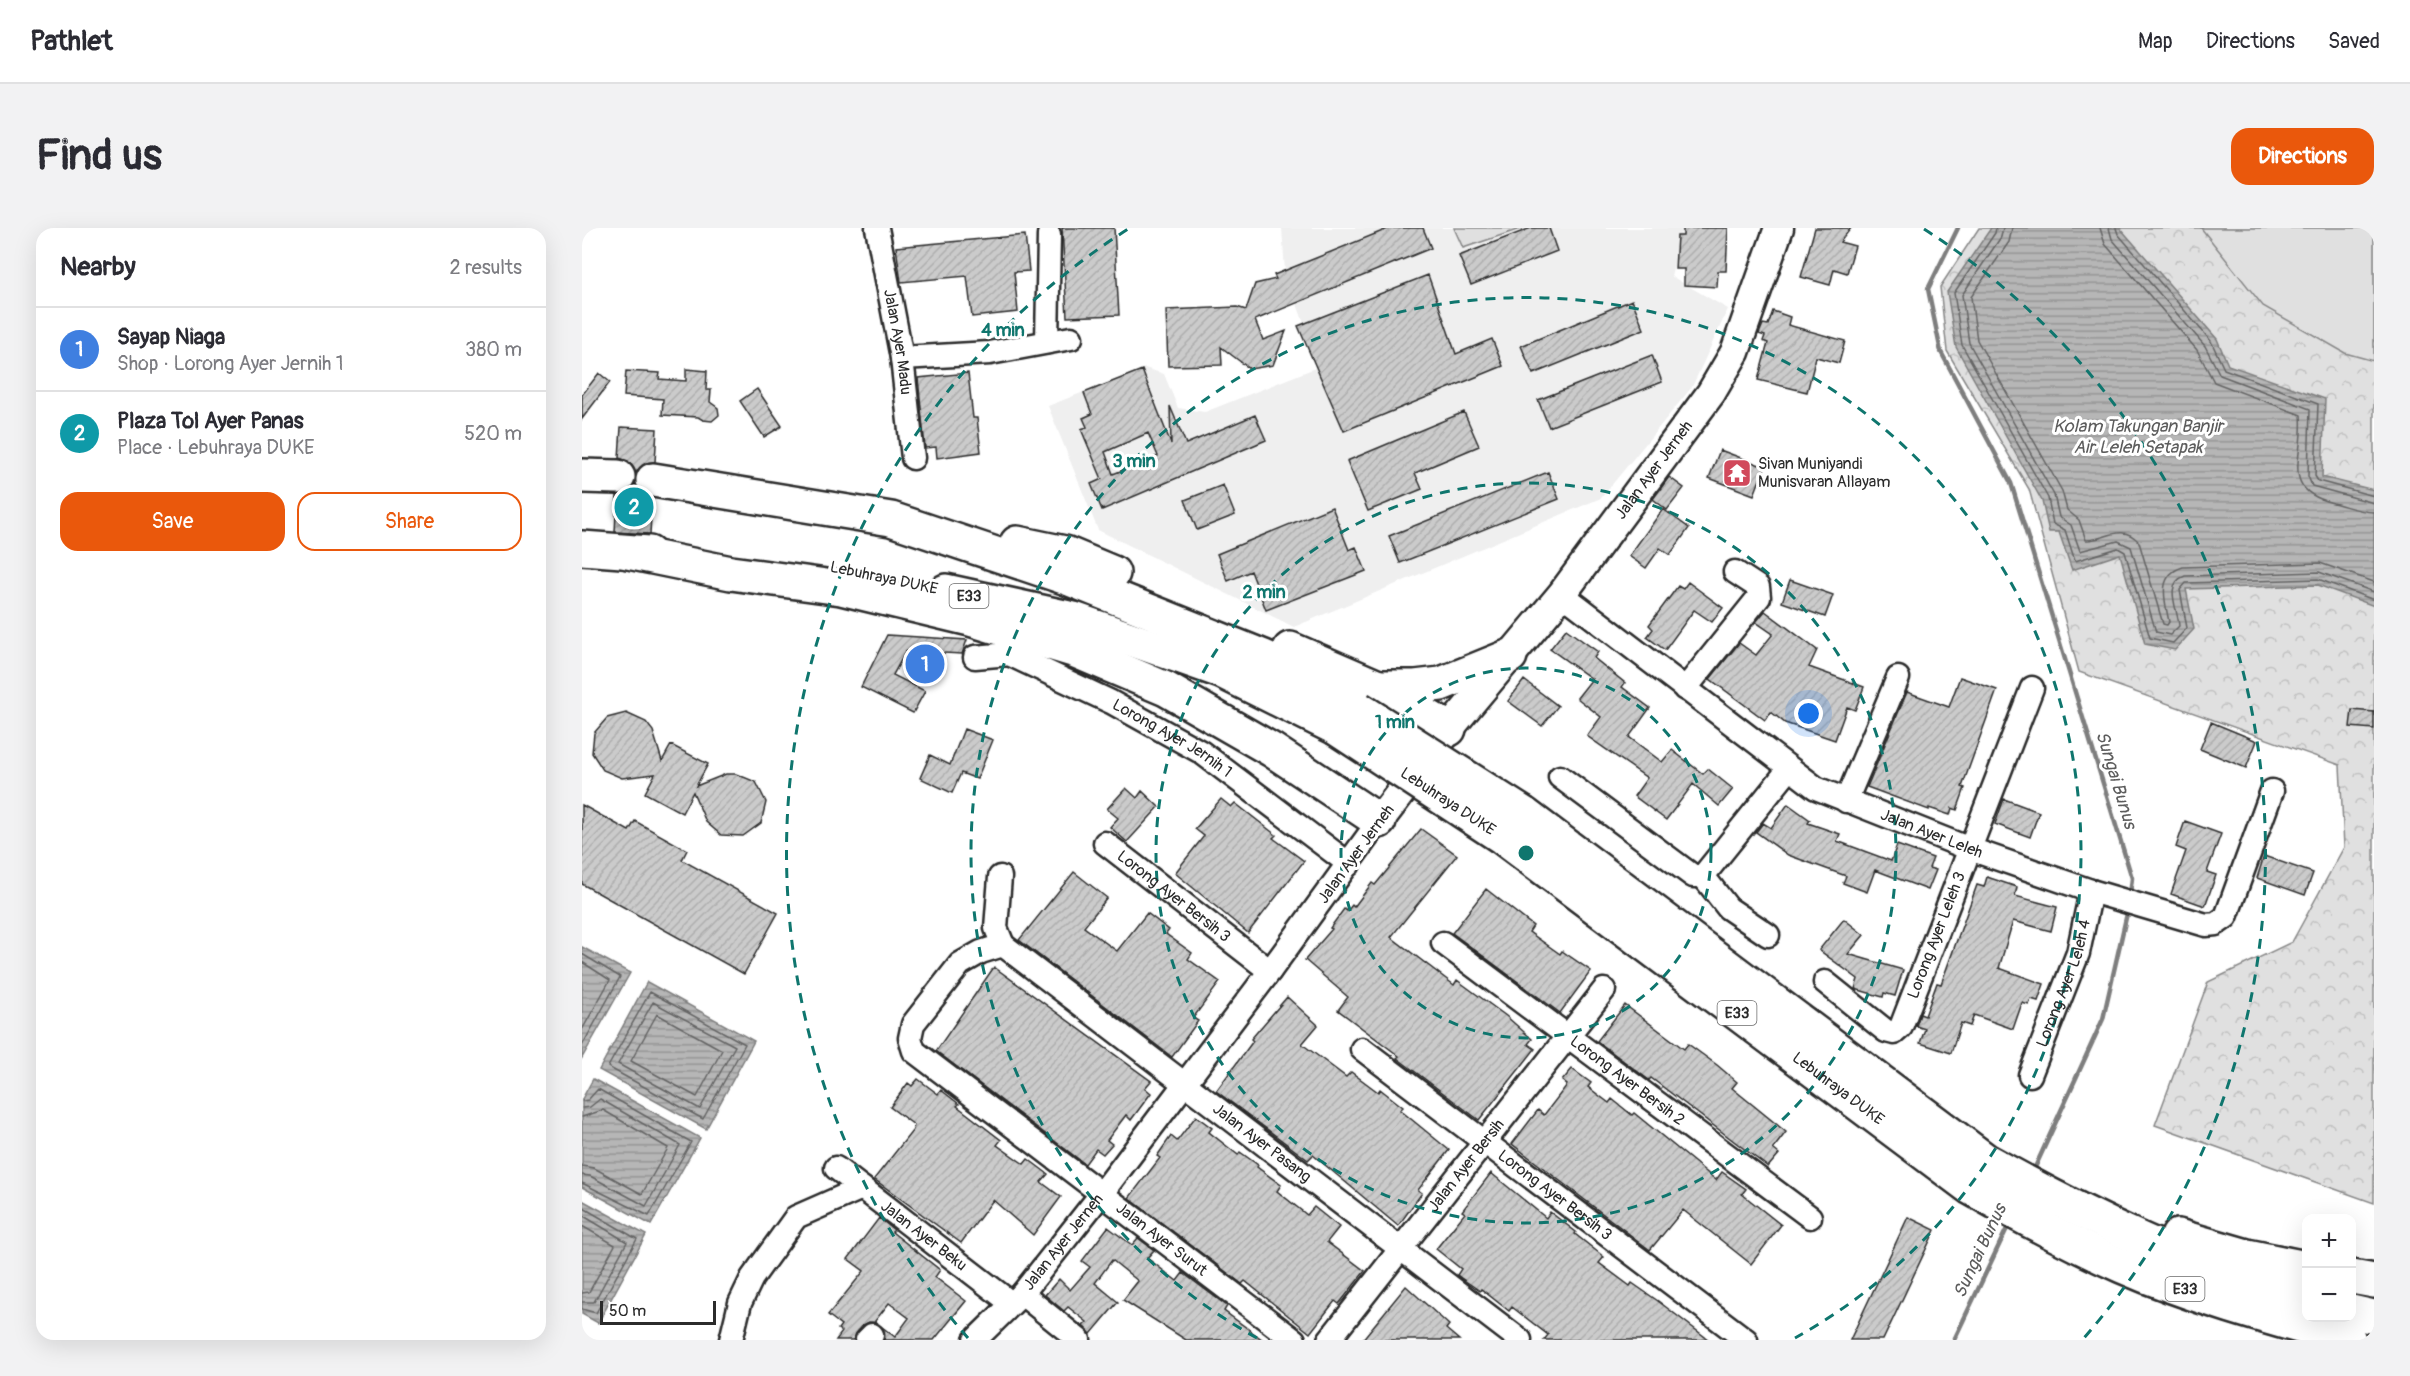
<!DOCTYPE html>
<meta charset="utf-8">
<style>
body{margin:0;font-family:Pangolin,sans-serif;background:#f2f2f3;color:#2b2b33}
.controls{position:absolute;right:18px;bottom:18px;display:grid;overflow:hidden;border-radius:12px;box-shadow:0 6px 24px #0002}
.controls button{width:54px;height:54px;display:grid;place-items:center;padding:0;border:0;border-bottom:2px solid #e1e1e2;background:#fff;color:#2b2b33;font:30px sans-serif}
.scale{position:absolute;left:18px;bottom:15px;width:116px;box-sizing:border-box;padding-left:6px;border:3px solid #2b2b2b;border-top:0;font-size:16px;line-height:21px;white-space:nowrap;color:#2b2b2b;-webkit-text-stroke:4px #fff;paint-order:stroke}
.you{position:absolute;left:1227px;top:486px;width:21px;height:21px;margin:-15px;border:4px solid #fff;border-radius:50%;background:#1a73e8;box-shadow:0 0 0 9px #1a73e833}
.badge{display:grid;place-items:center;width:39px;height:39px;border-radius:50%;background:#ea580c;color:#fff;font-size:20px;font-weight:700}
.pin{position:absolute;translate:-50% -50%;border:3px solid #fff;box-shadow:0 2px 6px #0006}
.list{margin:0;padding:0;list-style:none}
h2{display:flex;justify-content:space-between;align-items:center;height:78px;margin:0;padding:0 24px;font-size:26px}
h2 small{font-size:20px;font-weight:400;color:#7c7c81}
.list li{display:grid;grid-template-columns:39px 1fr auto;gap:18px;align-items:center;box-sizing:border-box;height:84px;padding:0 24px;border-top:2px solid #e1e1e2}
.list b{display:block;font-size:22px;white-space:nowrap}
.list p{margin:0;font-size:20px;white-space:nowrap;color:#7c7c81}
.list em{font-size:20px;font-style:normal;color:#7c7c81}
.actions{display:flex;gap:12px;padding:18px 24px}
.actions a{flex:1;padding:14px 0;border:2px solid #ea580c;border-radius:18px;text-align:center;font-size:21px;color:#ea580c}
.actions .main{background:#ea580c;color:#fff}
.map{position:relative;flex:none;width:1792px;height:1112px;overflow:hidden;border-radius:18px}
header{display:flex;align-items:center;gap:36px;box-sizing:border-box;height:84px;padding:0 30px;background:#fff;border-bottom:2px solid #e1e1e2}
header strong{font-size:28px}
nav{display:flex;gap:33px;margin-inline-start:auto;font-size:21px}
.intro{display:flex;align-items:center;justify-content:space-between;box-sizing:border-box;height:144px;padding:0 36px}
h1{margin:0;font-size:42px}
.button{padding:15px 27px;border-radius:18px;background:#ea580c;color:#fff;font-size:21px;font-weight:700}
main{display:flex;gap:36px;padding:0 36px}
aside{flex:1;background:#fff;border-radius:18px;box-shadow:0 6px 24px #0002}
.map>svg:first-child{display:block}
.built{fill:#efefef}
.forest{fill:url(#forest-crowns);stroke:#868686;stroke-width:1.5}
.pitch{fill:#e0e0e0;stroke:#868686;stroke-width:1.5}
.water{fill:url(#water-rules);stroke:#7e7e7e;stroke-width:1.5}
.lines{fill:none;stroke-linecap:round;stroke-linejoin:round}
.shore{stroke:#636363;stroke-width:1.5}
.stream{stroke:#7e7e7e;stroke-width:4.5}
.building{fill:url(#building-hatch);stroke:#2b2b2b;stroke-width:1.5;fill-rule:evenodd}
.minor-casing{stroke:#2b2b2b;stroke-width:27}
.major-casing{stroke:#2b2b2b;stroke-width:33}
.highway-casing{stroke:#2b2b2b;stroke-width:38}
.minor{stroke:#fff;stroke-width:22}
.major{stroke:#fff;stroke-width:28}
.highway{stroke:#fff;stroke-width:33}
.highway-bridge-casing{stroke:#2b2b2b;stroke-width:38;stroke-linecap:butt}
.highway-bridge{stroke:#fff;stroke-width:33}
.ring{fill:none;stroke:#0f766e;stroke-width:3;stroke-dasharray:10 8}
.labels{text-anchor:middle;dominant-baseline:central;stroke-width:6;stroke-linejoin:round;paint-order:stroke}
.shield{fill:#fff;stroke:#6b6b6b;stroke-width:1.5}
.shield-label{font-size:15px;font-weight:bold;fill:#2b2b2b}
.street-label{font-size:16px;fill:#2b2b2b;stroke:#fff}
.poi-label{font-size:16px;fill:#2b2b2b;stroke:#fff;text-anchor:start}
.water-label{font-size:18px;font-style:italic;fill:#5c5c5c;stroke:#fff}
.centre{fill:#0f766e;stroke:#fff;stroke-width:3}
.ring-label{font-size:18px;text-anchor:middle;font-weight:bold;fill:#0f766e;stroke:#fff;stroke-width:6;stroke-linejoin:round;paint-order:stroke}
</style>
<header>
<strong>Pathlet</strong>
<nav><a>Map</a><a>Directions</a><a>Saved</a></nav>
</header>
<div class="intro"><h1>Find us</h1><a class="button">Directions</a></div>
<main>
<aside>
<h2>Nearby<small>2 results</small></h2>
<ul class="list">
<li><span class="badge" style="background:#3f7fe0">1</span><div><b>Sayap Niaga</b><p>Shop · Lorong Ayer Jernih 1</p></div><em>380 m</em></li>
<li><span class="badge" style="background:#0f9aa8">2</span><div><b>Plaza Tol Ayer Panas</b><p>Place · Lebuhraya DUKE</p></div><em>520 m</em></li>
</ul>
<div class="actions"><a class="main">Save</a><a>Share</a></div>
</aside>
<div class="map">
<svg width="1792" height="1112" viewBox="0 0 1792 1112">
<defs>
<pattern id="forest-crowns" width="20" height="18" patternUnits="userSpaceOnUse" patternTransform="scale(1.5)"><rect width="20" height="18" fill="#e0e0e0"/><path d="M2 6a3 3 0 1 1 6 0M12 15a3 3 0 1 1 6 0" fill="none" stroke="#c0c0c0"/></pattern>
<pattern id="water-rules" width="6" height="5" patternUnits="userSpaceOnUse" patternTransform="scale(1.5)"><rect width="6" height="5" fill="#b6b6b6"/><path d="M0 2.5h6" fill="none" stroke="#949494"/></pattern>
<pattern id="building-hatch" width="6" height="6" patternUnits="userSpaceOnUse" patternTransform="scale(1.5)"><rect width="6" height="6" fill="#cbcbcb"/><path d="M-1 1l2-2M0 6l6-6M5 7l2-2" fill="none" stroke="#aeaeae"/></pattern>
</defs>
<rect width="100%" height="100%" fill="#fff"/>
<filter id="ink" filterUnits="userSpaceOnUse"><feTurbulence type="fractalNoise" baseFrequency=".0167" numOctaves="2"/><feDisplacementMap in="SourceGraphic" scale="12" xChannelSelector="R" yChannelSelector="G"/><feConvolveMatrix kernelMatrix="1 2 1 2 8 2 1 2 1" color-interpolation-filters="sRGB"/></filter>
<g filter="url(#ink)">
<path class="built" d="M700,0H1101L1089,48L1146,81L1110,159L1019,270L712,399L516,302L466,178L563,140L582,146L596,180L623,184L738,138L703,44Z"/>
<path class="forest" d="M1397,0H1792V975L1573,897L1626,754L1710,714L1762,619L1758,537L1497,444L1447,261L1365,123L1358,59Z"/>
<path class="pitch" d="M872,0H941L881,20Z
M1619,0H1792V133L1763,125L1681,78Z"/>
<path class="water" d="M1409,0H1538L1635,111L1646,137L1743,171L1740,249L1792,262V378L1736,357L1604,361L1612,401L1593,422L1563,416L1538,326L1490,342L1477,304H1467L1460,273L1374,119L1365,64Z
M0,719L48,745L0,830Z
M65,754L172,813L124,901L17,842Z
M11,851L118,910L69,997L0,959V871Z
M0,972L64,1007L16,1095L0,1086Z"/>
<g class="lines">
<path class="shore" d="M1414,0L1413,5L1372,65L1380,117L1466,270L1471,296L1483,302L1493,333L1536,320L1543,324L1568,410L1591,415L1605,400L1598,362L1604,355L1736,351L1792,372
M1421,0L1419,9L1380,67L1387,115L1472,267L1477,289L1489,297L1498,323L1536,313L1549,319L1574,404L1588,407L1597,398C1596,381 1581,356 1603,348L1737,344L1792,364
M1430,0L1427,14L1389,69L1395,112L1480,263L1485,282L1497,292L1504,312C1523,313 1539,294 1557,314L1581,396L1585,397L1587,394C1583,373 1574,347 1601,339L1738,335L1792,354
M1518,0L1523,16L1615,122L1632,154L1719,187C1723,230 1696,261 1751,275C1764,278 1778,284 1792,284
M1527,0L1530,11L1623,118L1638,147L1728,181L1726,248L1730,258L1792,275
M1534,0L1536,6L1629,113L1642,141L1736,176L1733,248L1736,253L1792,268
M0,726L38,749L0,818
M0,734L28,752L0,802
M68,764L163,816L121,891L26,839Z
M71,774L153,818L118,881L36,836Z
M75,786L140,822L115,869L49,833Z
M0,873L6,872L16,861L109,914L67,988L0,955
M0,880L8,879L18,871L98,917L64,978L8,948L0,947
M0,889L21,882L86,920L60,966L12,940L0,938
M0,979L55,1011L14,1085L0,1081
M0,987L45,1014L12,1074H0
M0,998L33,1017L7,1064L0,1065"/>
<path class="stream" d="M1376,0L1346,61L1359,124L1429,255L1550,650L1548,667
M1450,946L1521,791L1546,681
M1372,1112L1428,994"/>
</g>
<path class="building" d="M480,0H532L537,87L485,89Z
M808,0H841L849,20L673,92L681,112L704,103L691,137L668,141L639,119L640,137L586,138L584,82L655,79L664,82L673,56L694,51L692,47Z
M949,0H967L975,23L889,57L877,28Z
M1101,0H1146L1144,43H1136L1135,59L1102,57V41H1093L1095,8H1101Z
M1233,0H1269L1258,14L1273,18L1265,45L1252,41L1248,57L1219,49Z
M443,7L447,43L432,44L436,84L390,89L385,48L319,54L314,19Z
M846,47L874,126L910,111L921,138L762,203L716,98Z
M1050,72L1062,101L951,146L939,118Z
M1191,83L1208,89L1206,97L1263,113L1257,135L1234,129L1225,164L1176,152L1186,115L1181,113L1183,108L1177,106L1181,96L1186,97Z
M1070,127L1080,154L967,199L956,172Z
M104,141L125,143L124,162H129L128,174L136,180L137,187L130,193L121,192L116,189L80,187L81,171L42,168L44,143L78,145L77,151L104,153Z
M560,142L589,216L588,178L604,216L673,187L684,212L520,282L509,256L520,251L499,201L505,199L501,190L510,186L502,165ZM566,205L576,228L531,246L523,224Z
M17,145L28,154L0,191V167Z
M386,145L391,190H395L399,224L355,230L354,219L343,220L336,150Z
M175,161L200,198L182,209L158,173Z
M882,184L897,218L833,245L840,261L786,283L765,233Z
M39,199L75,201L73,234L64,235L54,246L46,233L37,230Z
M1138,222L1183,239L1172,267L1127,250Z
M966,244L977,271L818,335L807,308Z
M1087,249L1102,260L1085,282L1071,271Z
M53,255L59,266L70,271L68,306L33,304L35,268L45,265Z
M641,257L653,287L615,302L603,272Z
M750,279L767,322L774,319L784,343L684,382L669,343L646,353L635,326Z
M1081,281L1107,300L1088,327L1078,320L1064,340L1047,328Z
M1208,352L1251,367L1243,389L1200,374Z
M1106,354L1141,380L1130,394L1112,382L1083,422L1065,409L1071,401L1067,397L1096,358L1101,361Z
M1183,383L1235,422L1227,439L1282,459L1273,482L1265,479L1253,512L1203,495L1189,484L1183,492L1128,451L1157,415L1174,427L1191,406L1174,394Z
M984,401L1016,424L1012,430L1043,455L1040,459L1068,480L1047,509L1080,534L1090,522L1121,546L1126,541L1151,561L1137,578L1111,556L1084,592L1052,568L1065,550L1005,508L1019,489L995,470L1010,451L968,421Z
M305,407L385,412L380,426L324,423L311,447L343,463L331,485L279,459Z
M1378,449L1415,462L1380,559L1383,560L1375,582L1370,580L1368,587L1347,580V582L1285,559L1325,464L1367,479Z
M942,452L976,478L960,498L926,473Z
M1770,482L1792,484V501L1768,499Z
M44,485L64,494L71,503L80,533L89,517L126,536L114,558L144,546H154L174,554L184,574L179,595L161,608L139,607L124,594L111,564L100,585L63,565L73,546L40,550L21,542L10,525L12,505L25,490Z
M1629,494L1675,513L1664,540L1618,521Z
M382,501L411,512L395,551L379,545L370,565L338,550L348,527L368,537Z
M544,560L555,570L560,563L577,579L545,614L528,599L536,590L525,581Z
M639,571L649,579L653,575L694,607L691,610L722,633L666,705L593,645L622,608L613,601Z
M1422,571L1457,584L1448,609L1413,596Z
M1206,576L1228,592L1226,595L1258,606L1255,613L1309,633L1315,617L1351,630L1347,640L1354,642L1346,662L1293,642L1285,664L1261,655L1264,648L1206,627L1174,604L1181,595L1189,600Z
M0,577L47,603L53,593L105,622L100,632L196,685L162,746L0,656Z
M1603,593L1639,606L1625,644L1634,647L1623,678L1589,666L1604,623L1594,619Z
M839,601L875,627L809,709L872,757L875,752L924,788L950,811L946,816L953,821L897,892L815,830L817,828L756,782L766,769L723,732L750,701L748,700L762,681L765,683L770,677L772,679L790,655L793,657Z
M1682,628L1731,645L1723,667L1675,650Z
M492,644L525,670L502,699L535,723L565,685L587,702L584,706L610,725L606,731L638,754L611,790L616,793L590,829L437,712Z
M1405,649L1435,659L1433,668L1475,679L1469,703L1431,693L1417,740L1462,756L1456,773L1449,771L1447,777L1440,775L1431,801L1392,787L1388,798L1379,795L1369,825L1338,815L1343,801L1334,798L1338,786L1343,788L1355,755L1359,756L1395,657L1402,659Z
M904,661L951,698L947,704L978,726L980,723L1009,743L978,785L870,705Z
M1262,691L1282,707L1266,726L1321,742L1313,768L1302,765L1301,769L1273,761L1276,751L1237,722Z
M412,739L569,853L563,860L569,865L549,892L544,887L525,912L530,916L521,926L514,921L503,936L354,823Z
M705,769L736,797L720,816L764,849L769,844L796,864L798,861L821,879L818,882L867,922L836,962L840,965L816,998L731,927L726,932L634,863L671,813L669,811Z
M1043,777L1102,821L1106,816L1135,837L1155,854L1150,860L1204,904L1191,921L1197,926L1186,939L1069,850L1067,852L1015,813Z
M990,841L1009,855L1006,859L1027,875L1030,871L1050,887L1052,885L1134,952L1140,944L1164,961L1160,966L1199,997L1169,1036L1101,982L1068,1022L930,916L956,882L962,887L985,857L980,853Z
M336,851L356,866L359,862L377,876L375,878L419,912L415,917L442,936L446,931L466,946L459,954L479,969L451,1007L411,972L379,1015L292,951L331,902L332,897L308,879L326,855L330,858Z
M614,888L630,900L627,904L656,927L658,924L676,937L675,939L699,957L695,963L725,987L732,979L757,999L745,1014L783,1043L757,1076L753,1073L728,1105L663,1053L660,1056L547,970L578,930L575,928L589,908L595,913Z
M909,945L964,990L968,984L994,1004L993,1006L1022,1029L1017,1035L1048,1058L1050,1055L1076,1073L1127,1112H962L966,1107L930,1079L927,1083L899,1061L898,1063L879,1050L875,1047L879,1041L854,1021L883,985L880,983Z
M1326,989L1353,1002L1301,1112H1268Z
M297,990L312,1002L310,1004L358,1042L353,1049L384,1073L352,1112H302L300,1099L313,1109L327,1090L307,1075L293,1093L296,1095L287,1094L281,1097L272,1112H254L260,1104L256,1101L259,1097L246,1087L282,1043L266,1031Z
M526,999L550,1017L556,1010L572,1022L565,1030L595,1053L601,1045L645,1078L642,1083L681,1112H604L541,1072L556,1053L530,1032L513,1055L536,1074L509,1106L501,1098L505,1094L486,1079L482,1083L463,1067L477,1051L488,1062L508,1039L500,1033Z
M824,1058L867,1097L864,1101L877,1112H780Z"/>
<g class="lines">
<g class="minor-casing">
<g id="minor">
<path id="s1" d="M295,0L320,130L331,230"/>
<path d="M465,114L467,7"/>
<path d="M320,130L408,125L489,110"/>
<path id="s2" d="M980,366L1234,560L1388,621L1509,663L1624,697L1634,696L1644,689L1690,563"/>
<path id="s3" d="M393,429L427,426L529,474L619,524L767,636"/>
<path d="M1103,461L1177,369L1176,359L1153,344"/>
<path d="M978,549L1111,648H1121"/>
<path d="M1264,573L1316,450"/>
<path id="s4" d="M523,615L688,743"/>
<path d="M1121,648L1207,541"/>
<path d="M1121,648L1146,680L1186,707"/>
<path id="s5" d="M418,649L414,700L421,717L399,724L378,736L331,796L328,810L332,823L712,1112"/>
<path id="s6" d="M861,715L1228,989"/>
<path id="s7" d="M421,717L938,1112"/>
<path id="s8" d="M1243,754L1304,803L1312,805L1319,799L1450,460"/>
<path id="s9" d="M780,821L1164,1112"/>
<path id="s10" d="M1448,847L1496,725L1509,663"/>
<path id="s11" d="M254,940L429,1075"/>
<path d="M440,1066L497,1112"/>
<path d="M149,1112L158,1075L170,1050L214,989L280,960"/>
<path d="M285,1112L290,1107"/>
<path id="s12" d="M393,1112L440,1066L520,965L688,743L797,593"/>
<path id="s13" d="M747,1112L1022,762"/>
</g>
</g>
<g class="major-casing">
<g id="major">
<path id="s14" d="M797,593L867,501L980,366L1129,165L1153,124L1197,0"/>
</g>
</g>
<g class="highway-casing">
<g id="highway">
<path d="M0,248L36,249"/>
<path d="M71,252L309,291L485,350L682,429L777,481"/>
<path d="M435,315L483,325L531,345"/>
<path d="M0,320L67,325"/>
<path d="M46,324L149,345L259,360L388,391L494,423L584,461L690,522L797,593"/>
<path d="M364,363L492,391L639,443L754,500"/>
<path d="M708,421L796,459L867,501"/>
<path d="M796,459H833L859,456L928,428"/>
<path d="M942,586L1403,932C1505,989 1612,1041 1724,1072"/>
<path id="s15" d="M920,609L1389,960C1438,988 1488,1015 1540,1038C1613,1070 1691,1091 1767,1112"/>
<path d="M1596,1008L1665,1028L1724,1040"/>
<path d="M1770,1049L1792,1053"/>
<path d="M1770,1084L1792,1089"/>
</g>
</g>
<use href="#minor" class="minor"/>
<use href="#major" class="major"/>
<use href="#highway" class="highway"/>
<g class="highway-bridge-casing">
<g id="highway-bridge">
<path d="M777,481L942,586"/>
<path id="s16" d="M754,500L920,609"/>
</g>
</g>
<use href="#highway-bridge" class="highway-bridge"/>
</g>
</g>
<g class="ring">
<circle cx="944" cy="625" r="185"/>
<circle cx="944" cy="625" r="370"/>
<path d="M675 1110A555 555 0 1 1 1213 1110"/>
<path d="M386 1110A740 740 0 0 1 546 1M1342 1A740 740 0 0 1 1502 1110"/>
</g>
<defs>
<g id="temple-square" transform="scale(1.5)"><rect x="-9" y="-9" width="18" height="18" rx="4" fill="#d1495b" stroke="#fff"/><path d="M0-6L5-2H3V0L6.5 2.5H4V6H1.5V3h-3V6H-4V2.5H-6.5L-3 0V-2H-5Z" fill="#fff"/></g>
</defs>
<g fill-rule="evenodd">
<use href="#temple-square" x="1155" y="245"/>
</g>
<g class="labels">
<g class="shield">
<rect x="367.5" y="356" width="39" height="24" rx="4.5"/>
<rect x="1135.5" y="773" width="39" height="24" rx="4.5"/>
<rect x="1583.5" y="1049" width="39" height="24" rx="4.5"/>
</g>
<g class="shield-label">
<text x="387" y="368">E33</text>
<text x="1155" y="785">E33</text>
<text x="1603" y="1061">E33</text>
</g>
<g class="street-label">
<text stroke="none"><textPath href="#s1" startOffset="116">Jalan Ayer Madu</textPath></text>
<text stroke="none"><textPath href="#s14" startOffset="446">Jalan Ayer Jerneh</textPath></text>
<text transform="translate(302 350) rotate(12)">Lebuhraya DUKE</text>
<text stroke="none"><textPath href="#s3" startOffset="218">Lorong Ayer Jernih 1</textPath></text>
<text stroke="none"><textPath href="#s16" startOffset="134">Lebuhraya DUKE</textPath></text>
<text stroke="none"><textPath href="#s2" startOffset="444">Jalan Ayer Leleh</textPath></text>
<text transform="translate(774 626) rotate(-54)">Jalan Ayer Jerneh</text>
<text stroke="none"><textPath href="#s4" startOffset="87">Lorong Ayer Bersih 3</textPath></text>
<text stroke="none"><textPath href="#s8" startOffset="194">Lorong Ayer Leleh 3</textPath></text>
<text stroke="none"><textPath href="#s10" startOffset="98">Lorong Ayer Leleh 4</textPath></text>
<text stroke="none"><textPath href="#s6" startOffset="230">Lorong Ayer Bersih 2</textPath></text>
<text stroke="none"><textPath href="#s15" startOffset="420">Lebuhraya DUKE</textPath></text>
<text stroke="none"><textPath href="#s7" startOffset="326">Jalan Ayer Pasang</textPath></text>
<text stroke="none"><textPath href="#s13" startOffset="222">Jalan Ayer Bersih</textPath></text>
<text stroke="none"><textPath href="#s9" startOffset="242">Lorong Ayer Bersih 3</textPath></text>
<text stroke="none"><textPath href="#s11" startOffset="111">Jalan Ayer Beku</textPath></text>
<text stroke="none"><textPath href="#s5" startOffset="532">Jalan Ayer Surut</textPath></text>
<text stroke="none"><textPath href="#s12" startOffset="132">Jalan Ayer Jerneh</textPath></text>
</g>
<g class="poi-label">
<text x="1176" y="236">Sivan Muniyandi<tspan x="1176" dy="18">Munisvaran Allayam</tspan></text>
</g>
<g class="water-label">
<text x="1556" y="198">Kolam Takungan Banjir<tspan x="1556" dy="21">Air Leleh Setapak</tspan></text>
<text transform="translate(1534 552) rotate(73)">Sungai Bunus</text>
<text transform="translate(1398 1023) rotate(-65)">Sungai Bunus</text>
</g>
</g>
<circle cx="944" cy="625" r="9" class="centre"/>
<g class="ring-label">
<text x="421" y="108">4 min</text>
<text x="552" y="239">3 min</text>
<text x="682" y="370">2 min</text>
<text x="813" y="500">1 min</text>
</g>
</svg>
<div class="controls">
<button>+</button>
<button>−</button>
</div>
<div class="scale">50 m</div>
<div class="you"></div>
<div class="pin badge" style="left:343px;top:436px;background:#3f7fe0">1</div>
<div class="pin badge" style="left:52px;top:279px;background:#0f9aa8">2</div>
</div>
</main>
